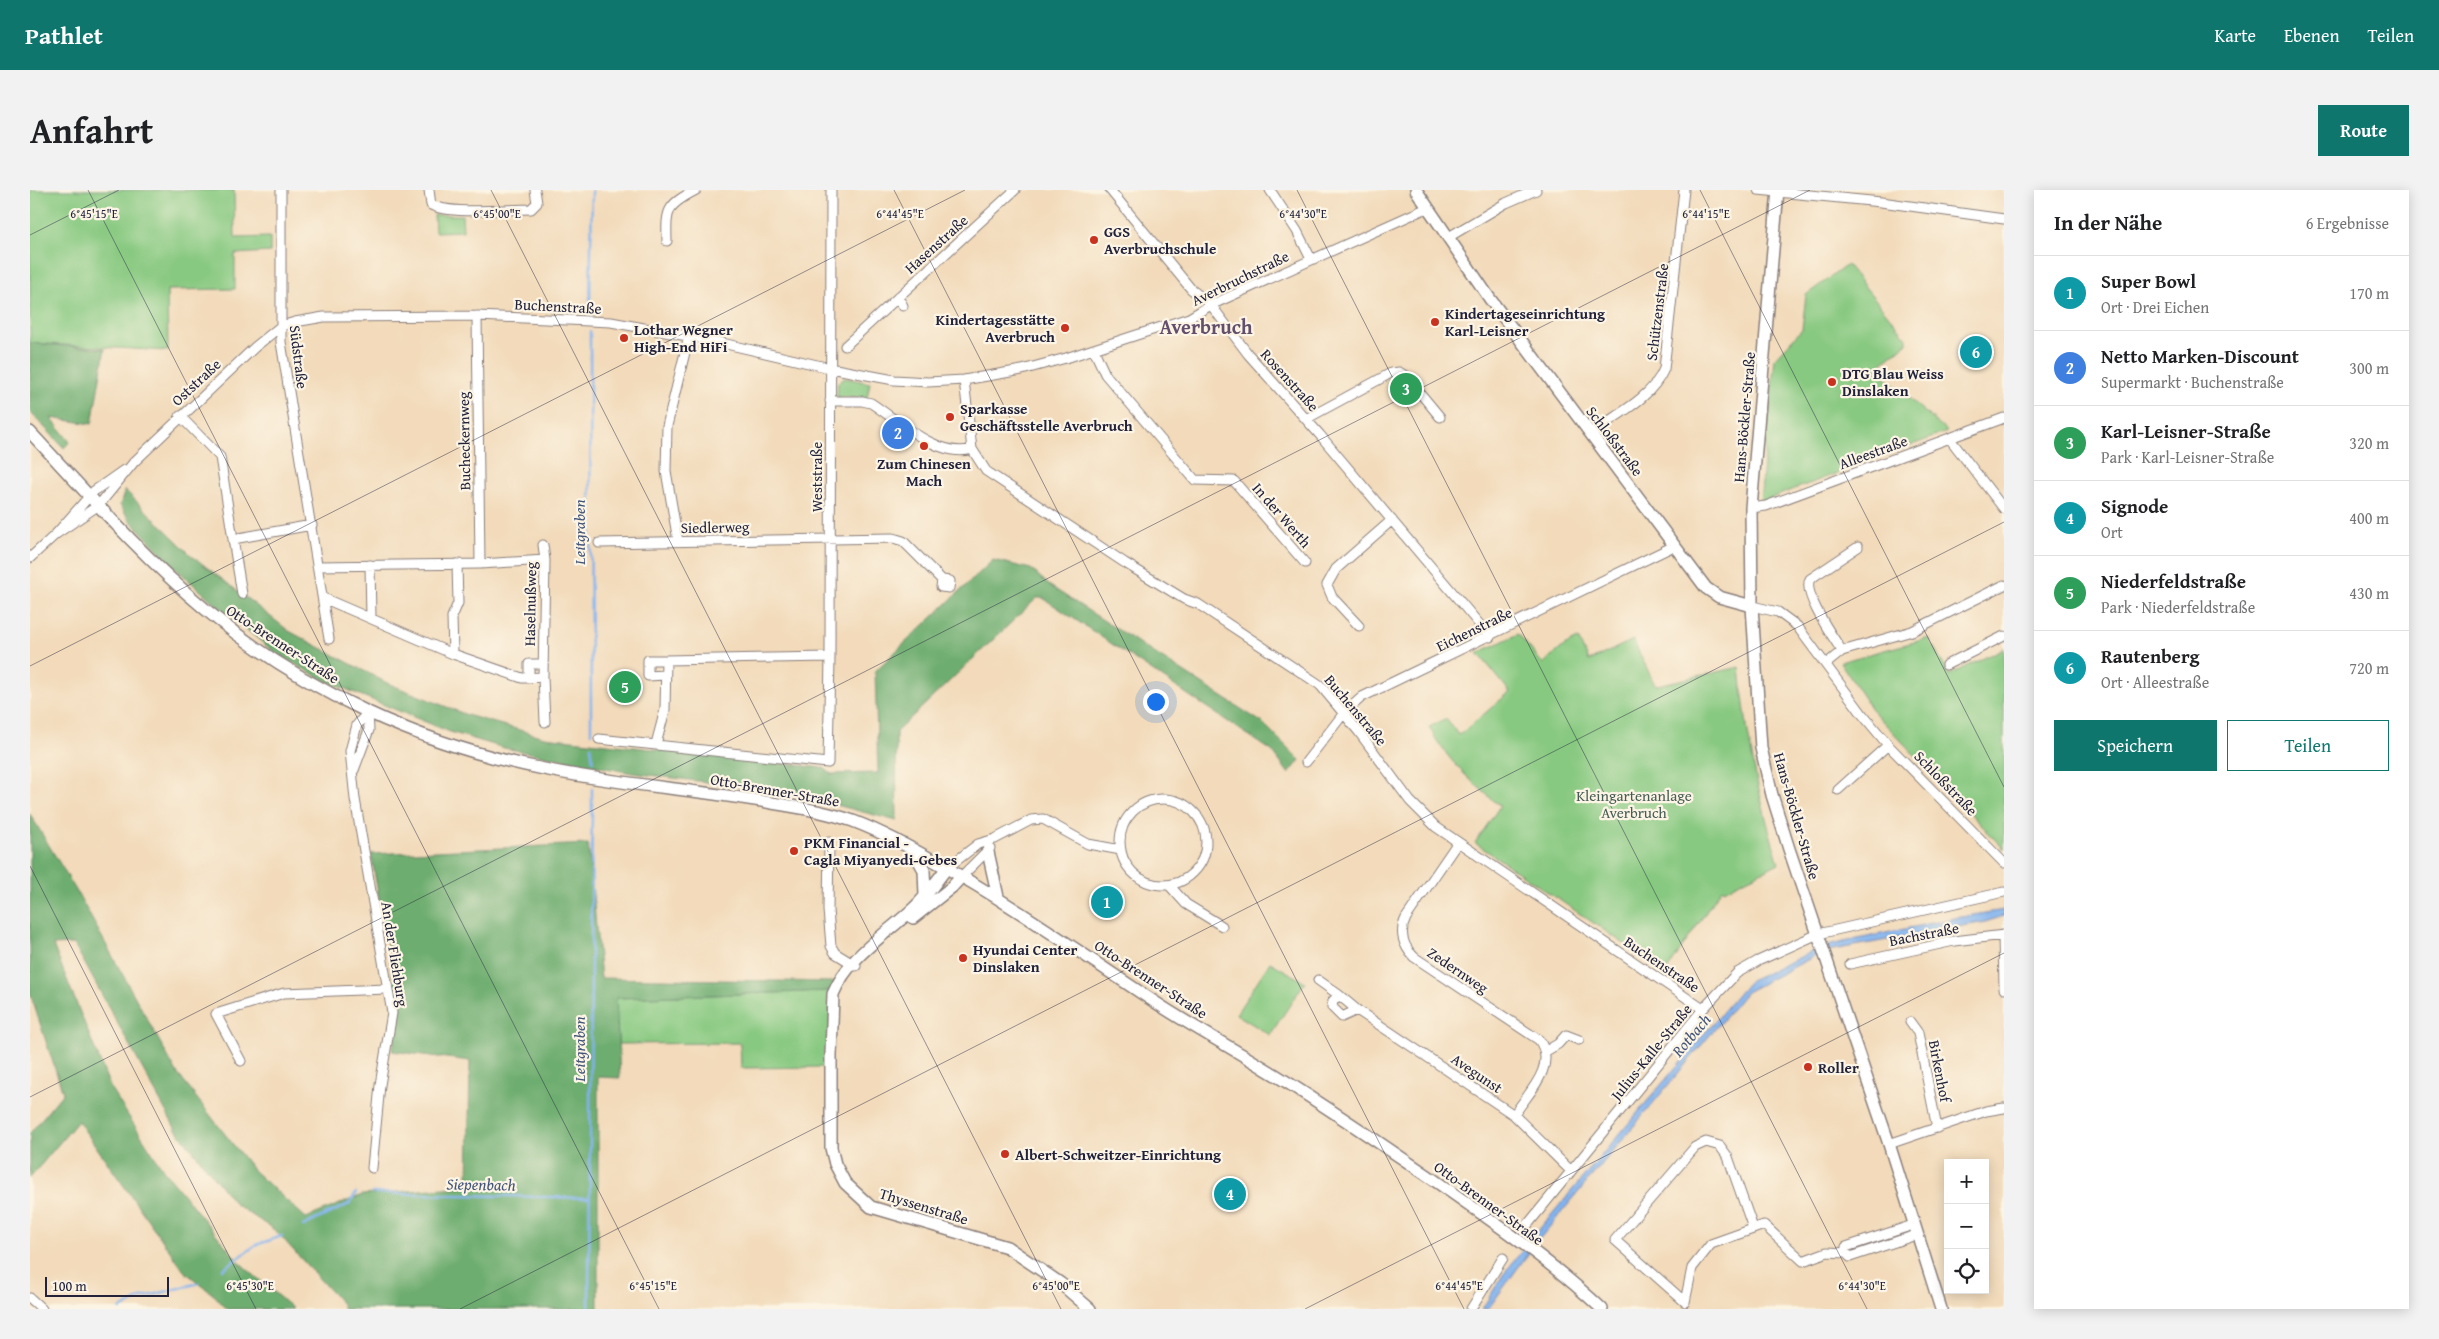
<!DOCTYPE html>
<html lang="de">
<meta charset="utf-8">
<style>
body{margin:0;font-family:"Gentium Book Plus",serif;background:#f2f2f2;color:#202124}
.controls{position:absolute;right:15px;bottom:15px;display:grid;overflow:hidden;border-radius:0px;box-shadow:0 2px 12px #0003}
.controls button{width:45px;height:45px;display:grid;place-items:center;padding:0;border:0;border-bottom:1px solid #e0e0e0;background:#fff;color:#202124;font:25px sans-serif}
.scale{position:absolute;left:15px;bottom:12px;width:124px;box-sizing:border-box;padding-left:5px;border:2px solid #22223b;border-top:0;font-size:14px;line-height:18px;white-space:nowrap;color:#22223b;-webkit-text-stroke:4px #fcf5e5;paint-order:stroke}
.you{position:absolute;left:1125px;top:511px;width:18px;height:18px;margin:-12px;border:4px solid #fff;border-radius:50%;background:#1a73e8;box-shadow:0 0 0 8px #1a73e833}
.badge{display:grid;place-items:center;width:32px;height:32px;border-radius:50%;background:#0f766e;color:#fff;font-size:16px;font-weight:700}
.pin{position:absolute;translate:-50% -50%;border:2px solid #fff;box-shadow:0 1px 5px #0006}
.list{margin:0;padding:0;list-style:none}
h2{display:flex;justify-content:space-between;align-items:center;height:65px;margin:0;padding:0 20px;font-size:21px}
h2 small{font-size:16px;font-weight:400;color:#757577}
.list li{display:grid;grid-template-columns:32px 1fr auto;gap:15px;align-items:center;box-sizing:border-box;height:75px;padding:0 20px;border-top:1px solid #e0e0e0}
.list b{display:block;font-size:19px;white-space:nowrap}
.list p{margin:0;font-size:16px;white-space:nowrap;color:#757577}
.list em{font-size:16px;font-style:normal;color:#757577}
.actions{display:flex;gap:10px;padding:15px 20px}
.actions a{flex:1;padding:11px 0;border:1px solid #0f766e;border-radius:0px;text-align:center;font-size:18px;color:#0f766e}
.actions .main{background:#0f766e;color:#fff}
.icon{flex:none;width:28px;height:28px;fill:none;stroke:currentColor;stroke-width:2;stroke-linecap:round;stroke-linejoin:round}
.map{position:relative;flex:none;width:1974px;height:1119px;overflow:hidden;border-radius:0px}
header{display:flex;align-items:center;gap:30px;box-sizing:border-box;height:70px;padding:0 25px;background:#0f766e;color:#fff}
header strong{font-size:24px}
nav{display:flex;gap:28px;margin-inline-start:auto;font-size:18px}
.intro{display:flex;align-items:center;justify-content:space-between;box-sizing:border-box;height:120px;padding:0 30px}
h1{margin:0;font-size:35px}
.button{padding:12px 22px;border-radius:0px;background:#0f766e;color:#fff;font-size:18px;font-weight:700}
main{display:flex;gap:30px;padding:0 30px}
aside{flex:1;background:#fff;border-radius:0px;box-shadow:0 2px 12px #0003}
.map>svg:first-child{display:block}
.green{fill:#88c981;stroke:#55765e}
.forest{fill:#6ead6f;stroke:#486855}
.water{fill:#82b3ee;stroke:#526a94}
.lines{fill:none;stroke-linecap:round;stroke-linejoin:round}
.stream{stroke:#82b3ee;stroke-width:2.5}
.street-casing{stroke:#8a7e7a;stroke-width:11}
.secondary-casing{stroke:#8a7e7a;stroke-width:14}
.street{stroke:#fff;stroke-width:9}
.secondary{stroke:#fff;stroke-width:11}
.ticks{fill:none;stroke:#22223b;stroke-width:1;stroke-opacity:0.45}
.poi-dot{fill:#c8321e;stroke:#fcf5e5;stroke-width:2}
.labels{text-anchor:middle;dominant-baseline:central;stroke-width:4.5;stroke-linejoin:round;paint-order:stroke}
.poi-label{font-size:15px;font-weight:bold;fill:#22223b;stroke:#fcf5e5;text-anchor:start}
.street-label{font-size:15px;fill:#22223b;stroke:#fcf5e5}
.park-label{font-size:15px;fill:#465c54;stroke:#fcf5e5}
.water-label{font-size:16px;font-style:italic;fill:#44557a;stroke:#fcf5e5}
.district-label{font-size:20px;font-weight:bold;fill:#634e6b;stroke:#fcf5e5}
.ticks-label{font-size:12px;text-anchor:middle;fill:#22223b;stroke:#fcf5e5;stroke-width:4.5;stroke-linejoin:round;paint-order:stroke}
</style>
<header>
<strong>Pathlet</strong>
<nav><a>Karte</a><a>Ebenen</a><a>Teilen</a></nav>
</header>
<div class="intro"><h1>Anfahrt</h1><a class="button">Route</a></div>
<main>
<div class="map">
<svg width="1974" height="1119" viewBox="0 0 1974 1119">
<rect width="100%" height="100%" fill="#fcf5e5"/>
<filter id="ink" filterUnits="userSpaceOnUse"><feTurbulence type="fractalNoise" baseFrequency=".02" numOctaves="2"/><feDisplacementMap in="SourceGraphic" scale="10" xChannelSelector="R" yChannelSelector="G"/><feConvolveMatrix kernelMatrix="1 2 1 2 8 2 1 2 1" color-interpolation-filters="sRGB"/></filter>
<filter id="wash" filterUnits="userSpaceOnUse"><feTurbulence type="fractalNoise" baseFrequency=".0096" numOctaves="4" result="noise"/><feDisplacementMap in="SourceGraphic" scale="20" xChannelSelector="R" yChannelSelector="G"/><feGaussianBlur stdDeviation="1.12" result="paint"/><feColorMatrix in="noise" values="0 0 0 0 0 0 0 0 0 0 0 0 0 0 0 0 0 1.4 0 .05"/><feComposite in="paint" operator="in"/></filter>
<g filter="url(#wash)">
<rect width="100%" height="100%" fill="#f2daba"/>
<path class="green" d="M0,0H204L205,48L240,47V62L205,64V99L137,100L138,161L0,153Z
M404,25H432L433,41L405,42Z
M1817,75L1877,148V153L1852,173L1857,179L1853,185L1917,242L1730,312L1745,168L1772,139L1776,105Z
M815,188L840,193L837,208L807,207L808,192Z
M1488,444L1513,474L1534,456L1548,449L1559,471L1603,450L1624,493L1627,495L1710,477C1716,544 1728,608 1749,673L1694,700L1692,698L1636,782L1445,653L1470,616C1443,593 1416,570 1399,537L1416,529L1429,545L1480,502L1448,463Z
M1899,448L1919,485L1974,458V659L1841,519L1810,472Z
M1240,772L1275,792L1240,845L1206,824Z
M801,801L798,877L711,878L710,853L588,854L586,808Z"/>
<path class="forest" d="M0,153L75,159L62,234L21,228L40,252L34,258L0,222Z
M95,300L161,365L259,441L357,493L437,525L514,547L794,578L801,584L848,583L845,481L963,370L1001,379L1020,396L1233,533L1270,570L1259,584L1242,561L1013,408H1007L866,542L867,631L757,602L602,583L474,558L420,542L296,491L248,465L192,420L145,378L99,329L90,315Z
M0,624L47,702L147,883L224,981L276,1028L332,1005L438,996L440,871L362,861L370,827L341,664L558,654L571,788L805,792L801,801L586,808L590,888L568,887V1119H313V1115L246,1041L205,1014L145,938L44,754L23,755L81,899L134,981L209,1072L263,1119H197L185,1106L154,1081L48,931L0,988V943L33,903L0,803Z"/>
<path class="water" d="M1974,720V726L1955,732L1803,760L1785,766L1716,802L1506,1053L1458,1119H1452L1473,1085L1506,1043L1718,792L1783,761L1805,754L1925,728Z"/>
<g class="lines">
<path class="stream" d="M560,116L562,0
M560,142L561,543
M561,557L563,571
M342,1003L559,1008
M273,1036L319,1014L326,1003
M193,1079L226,1055L252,1046
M90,1119L111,1108L169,1093
M559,1119L562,599"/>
</g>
</g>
<g filter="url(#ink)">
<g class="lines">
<g class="street-casing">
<path id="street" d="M251,0V152L299,449
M399,0L401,15C421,25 477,19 501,19L507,13L505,0
M1080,0L1161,99L1181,115L1218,164L1290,245L1460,447
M1240,0L1267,41L1281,69
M1728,0L1851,12L1974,29
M1417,48L1476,13L1506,0
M637,51C636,19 637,15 666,0
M868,107L873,116
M447,126L450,374
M815,156L985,0
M1064,160L1075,184L1165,290L1204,291L1275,373
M934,190L942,259L956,281L1095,373L1154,409L1168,414L1290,495L1329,542L1380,611L1406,637L1673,819
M800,211H832L841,213C867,230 911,270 942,259
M150,226L190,267L203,349L282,335
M1276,229L1361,183L1369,182L1376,186L1410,227
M1561,243C1586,225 1622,208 1634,179L1654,0
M1920,249L1974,319
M1721,318L1736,316L1974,228
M26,344L69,315L104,272L225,157L251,136L265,132L294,127L447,126L581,132L679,150L800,178L864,190L898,192L934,190L992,180L1036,168L1159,128L1181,115L1397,18
M203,349L212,404
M648,351L636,281L637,236L659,146
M569,353L863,348L873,351L912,390L920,391L919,398L911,397L912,390
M0,368L26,344L64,301L94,280
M340,375L341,428
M287,376L450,374L515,370
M293,408L423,464L492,488L513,487L515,370L513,355
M1722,416L1748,422L1767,436L1833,525L1858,555L1974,673
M1329,436L1302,407L1297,395L1306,379L1362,330
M1812,461C1803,447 1772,404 1780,389L1828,357
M423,464L422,427L428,413L427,374
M1796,474L1812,461L1882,441L1974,395
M1916,475L1974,446
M635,485L618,486V470H636
M513,487L515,532
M499,488V474H513
M338,522L327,535L320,561L325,609L362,823L350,895L342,978
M569,549L798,573L800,467L801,0
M626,554L635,520L636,470L800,467
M1276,572L1314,523L1332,507L1644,356
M324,580L339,540L338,522
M1808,600L1858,555
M1090 652a43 43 0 1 1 86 0a43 43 0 1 1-86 0Z
M799,652L798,720L801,756L805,763L826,776
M1428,652L1376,728C1369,742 1373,756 1384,767L1509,850C1528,876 1498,903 1484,925
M917,678L948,654L965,649L1001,630L1013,629L1058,654L1091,660
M932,686L960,658
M1139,695L1156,714L1192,736
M1973,745L1974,799
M1820,774L1924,751L1974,745
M1288,790L1309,805
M1327,820L1312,827L1302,817L1303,811L1309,805L1327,820L1484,925L1541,981
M1880,832L1888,843L1907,938
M1516,861L1528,854L1536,845L1549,850
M211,871L186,824L254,803L357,799
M1859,954L1956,921L1974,918
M1883,1035L1816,1057V1063L1820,1067L1886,1045
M1723,1038L1698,967L1690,956L1676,952L1665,957L1585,1050L1655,1112L1662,1078L1681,1054L1734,1035L1773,1071L1797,1062L1816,1063
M1494,1039L1673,819L1707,783L1728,771L1788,744L1974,702
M0,1108L12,1119
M1441,1119L1473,1068"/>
</g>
<g class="secondary-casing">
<path id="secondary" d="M1386,0L1460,109L1676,398L1689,407L1722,416
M1748,0L1721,318L1722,416L1731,558L1742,605L1759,659L1859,954L1911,1119
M0,242C56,302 112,366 175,419C272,500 390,555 514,579C589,595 666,599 742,613C769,617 797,622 823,631C852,642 879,657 906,672C984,715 1056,767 1131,816C1165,838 1200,857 1234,878C1292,913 1348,952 1404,990C1461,1030 1521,1071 1572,1119
M883,660L894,680L895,705
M958,662L968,707
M917,678C906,691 897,706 885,717C855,746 820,764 803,804L801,865V958L805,974L815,993L841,1017L977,1057L1030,1093L1060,1119
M883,728L922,697L932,686"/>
</g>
<use href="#street" class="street"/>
<use href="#secondary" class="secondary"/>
</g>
</g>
<path class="ticks" d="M58,0L629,1119M461,0L1031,1119M864,0L1434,1119M1267,0L1837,1119M1670,0L1974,597M0,45L89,0M0,476L935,0M0,676L226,1119M0,907L1780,0M430,1119L1974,332M1275,1119L1974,763"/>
<g class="poi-dot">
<circle cx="1064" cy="50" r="5"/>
<circle cx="1405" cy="132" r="5"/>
<circle cx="1035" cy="138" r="5"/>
<circle cx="594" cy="148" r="5"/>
<circle cx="1802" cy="192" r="5"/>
<circle cx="920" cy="227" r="5"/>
<circle cx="894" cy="256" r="5"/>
<circle cx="764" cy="661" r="5"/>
<circle cx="933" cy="768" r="5"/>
<circle cx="1778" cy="877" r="5"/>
<circle cx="975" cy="964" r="5"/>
</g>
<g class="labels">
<g class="poi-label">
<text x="1074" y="41">GGS<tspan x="1074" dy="17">Averbruchschule</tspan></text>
<text x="1415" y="123">Kindertageseinrichtung<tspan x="1415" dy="17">Karl-Leisner</tspan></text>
<text x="1025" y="129" text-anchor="end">Kindertagesstätte<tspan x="1025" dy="17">Averbruch</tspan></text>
<text x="604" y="139">Lothar Wegner<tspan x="604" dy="17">High-End HiFi</tspan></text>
<text x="1812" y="183">DTG Blau Weiss<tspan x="1812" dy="17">Dinslaken</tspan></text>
<text x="930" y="218">Sparkasse<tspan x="930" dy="17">Geschäftsstelle Averbruch</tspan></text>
<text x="894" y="273" text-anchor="middle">Zum Chinesen<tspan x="894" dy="17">Mach</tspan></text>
<text x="774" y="652">PKM Financial -<tspan x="774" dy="17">Cagla Miyanyedi-Gebes</tspan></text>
<text x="943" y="759">Hyundai Center<tspan x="943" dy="17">Dinslaken</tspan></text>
<text x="1788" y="877">Roller</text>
<text x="985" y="964">Albert-Schweitzer-Einrichtung</text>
</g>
<g class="street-label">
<text transform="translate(906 54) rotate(-42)">Hasenstraße</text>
<text transform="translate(1210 88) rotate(-26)">Averbruchstraße</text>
<text transform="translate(528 116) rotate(3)">Buchenstraße</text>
<text transform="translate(1627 122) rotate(-83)">Schützenstraße</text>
<text transform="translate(269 167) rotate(83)">Südstraße</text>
<text transform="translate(1260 190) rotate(48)">Rosenstraße</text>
<text transform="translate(166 192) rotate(-43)">Oststraße</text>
<text transform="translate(1714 227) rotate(-85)">Hans-Böckler-Straße</text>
<text transform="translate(434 251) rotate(-91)">Bucheckernweg</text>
<text transform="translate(1585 251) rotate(53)">Schloßstraße</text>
<text transform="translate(1843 262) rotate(-20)">Alleestraße</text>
<text transform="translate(786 287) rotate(-90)">Weststraße</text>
<text transform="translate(1252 325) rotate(49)">In der Werth</text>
<text transform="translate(685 337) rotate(-1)">Siedlerweg</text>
<text transform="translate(500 414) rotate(-89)">Haselnußweg</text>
<text transform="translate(1444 439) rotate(-26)">Eichenstraße</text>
<text transform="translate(253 454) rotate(33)">Otto-Brenner-Straße</text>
<text transform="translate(1326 520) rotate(50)">Buchenstraße</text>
<text transform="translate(1916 593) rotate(46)">Schloßstraße</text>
<text transform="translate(745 600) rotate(10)">Otto-Brenner-Straße</text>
<text transform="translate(1767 626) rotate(74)">Hans-Böckler-Straße</text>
<text transform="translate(1894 744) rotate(-11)">Bachstraße</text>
<text transform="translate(365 764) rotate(81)">An der Fliehburg</text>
<text transform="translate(1632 774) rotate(34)">Buchenstraße</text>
<text transform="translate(1428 780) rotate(34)">Zedernweg</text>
<text transform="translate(1121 789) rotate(33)">Otto-Brenner-Straße</text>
<text transform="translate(1621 862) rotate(-51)">Julius-Kalle-Straße</text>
<text transform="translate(1910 881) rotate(79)">Birkenhof</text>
<text transform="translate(1447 883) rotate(34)">Avegunst</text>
<text transform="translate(1459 1013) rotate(36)">Otto-Brenner-Straße</text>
<text transform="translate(894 1016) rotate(17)">Thyssenstraße</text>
</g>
<g class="park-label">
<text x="1604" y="605">Kleingartenanlage<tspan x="1604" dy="17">Averbruch</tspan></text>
</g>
<g class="water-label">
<text transform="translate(549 342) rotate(-90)">Leitgraben</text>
<text transform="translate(1661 845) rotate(-50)">Rotbach</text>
<text transform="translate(549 859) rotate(-90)">Leitgraben</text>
<text transform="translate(451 994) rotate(1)">Siepenbach</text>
</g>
<g class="district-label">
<text x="1176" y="136">Averbruch</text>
</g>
</g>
<g class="ticks-label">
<text x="64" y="28">6°45'15"E</text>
<text x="467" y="28">6°45'00"E</text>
<text x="870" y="28">6°44'45"E</text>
<text x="1273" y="28">6°44'30"E</text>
<text x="1676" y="28">6°44'15"E</text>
<text x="220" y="1100">6°45'30"E</text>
<text x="623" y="1100">6°45'15"E</text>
<text x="1026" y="1100">6°45'00"E</text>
<text x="1429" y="1100">6°44'45"E</text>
<text x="1832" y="1100">6°44'30"E</text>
</g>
</svg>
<div class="controls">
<button>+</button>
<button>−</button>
<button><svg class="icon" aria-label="locate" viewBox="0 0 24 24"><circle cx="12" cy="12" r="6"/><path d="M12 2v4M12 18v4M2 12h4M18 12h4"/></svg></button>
</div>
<div class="scale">100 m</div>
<div class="you"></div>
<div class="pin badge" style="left:1077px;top:712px;background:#0f9aa8">1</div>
<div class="pin badge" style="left:868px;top:243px;background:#3f7fe0">2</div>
<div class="pin badge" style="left:1376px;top:199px;background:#2e9e5b">3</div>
<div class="pin badge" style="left:1200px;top:1004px;background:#0f9aa8">4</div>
<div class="pin badge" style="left:595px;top:497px;background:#2e9e5b">5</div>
<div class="pin badge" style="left:1946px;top:162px;background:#0f9aa8">6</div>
</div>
<aside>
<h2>In der Nähe<small>6 Ergebnisse</small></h2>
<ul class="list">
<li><span class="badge" style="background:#0f9aa8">1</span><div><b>Super Bowl</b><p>Ort · Drei Eichen</p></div><em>170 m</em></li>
<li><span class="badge" style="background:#3f7fe0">2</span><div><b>Netto Marken-Discount</b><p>Supermarkt · Buchenstraße</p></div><em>300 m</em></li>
<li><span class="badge" style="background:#2e9e5b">3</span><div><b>Karl-Leisner-Straße</b><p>Park · Karl-Leisner-Straße</p></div><em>320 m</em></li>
<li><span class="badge" style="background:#0f9aa8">4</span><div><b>Signode</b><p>Ort</p></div><em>400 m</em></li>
<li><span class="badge" style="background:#2e9e5b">5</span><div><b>Niederfeldstraße</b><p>Park · Niederfeldstraße</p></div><em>430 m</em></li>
<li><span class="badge" style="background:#0f9aa8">6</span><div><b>Rautenberg</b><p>Ort · Alleestraße</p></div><em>720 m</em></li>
</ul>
<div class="actions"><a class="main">Speichern</a><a>Teilen</a></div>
</aside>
</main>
